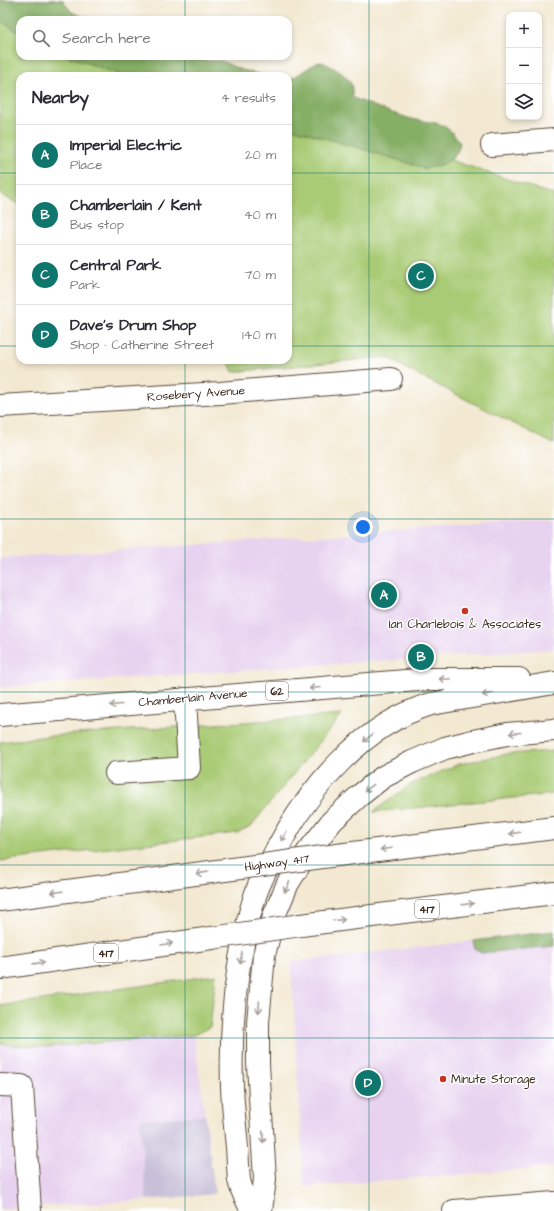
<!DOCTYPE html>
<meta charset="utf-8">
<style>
body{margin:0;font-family:"Architects Daughter",sans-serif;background:#f2f2f3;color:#2b2b33}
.controls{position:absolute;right:12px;top:12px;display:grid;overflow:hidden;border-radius:8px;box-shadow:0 2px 6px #0003}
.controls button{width:36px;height:36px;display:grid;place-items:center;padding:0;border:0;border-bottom:1px solid #e1e1e2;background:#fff;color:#2b2b33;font:20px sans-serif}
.you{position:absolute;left:363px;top:527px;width:14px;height:14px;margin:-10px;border:3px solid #fff;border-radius:50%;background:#1a73e8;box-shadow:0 0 0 6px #1a73e833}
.badge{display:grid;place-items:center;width:26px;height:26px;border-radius:50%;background:#0f766e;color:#fff;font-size:13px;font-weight:700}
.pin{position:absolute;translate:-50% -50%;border:2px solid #fff;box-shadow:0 1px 4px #0006}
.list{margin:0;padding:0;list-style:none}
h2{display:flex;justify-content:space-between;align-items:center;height:52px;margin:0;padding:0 16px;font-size:17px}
h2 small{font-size:13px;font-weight:400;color:#7c7c81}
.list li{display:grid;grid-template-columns:26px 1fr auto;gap:12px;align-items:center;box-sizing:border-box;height:60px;padding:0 16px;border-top:1px solid #e1e1e2}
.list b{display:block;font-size:15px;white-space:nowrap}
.list p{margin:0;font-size:13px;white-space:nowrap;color:#7c7c81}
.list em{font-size:13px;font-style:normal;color:#7c7c81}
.icon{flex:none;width:22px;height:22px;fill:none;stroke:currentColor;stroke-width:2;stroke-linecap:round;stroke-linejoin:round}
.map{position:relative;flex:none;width:554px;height:1211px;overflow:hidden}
.search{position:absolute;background:#fff;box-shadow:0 2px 6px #0003;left:16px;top:16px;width:276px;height:44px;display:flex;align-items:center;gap:10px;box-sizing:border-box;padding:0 14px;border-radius:12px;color:#7c7c81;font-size:15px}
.panel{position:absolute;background:#fff;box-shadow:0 2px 6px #0003;left:16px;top:72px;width:276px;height:292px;border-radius:12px}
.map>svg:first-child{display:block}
.built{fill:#e7d2ef}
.industrial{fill:#c8bfd8}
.green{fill:#a9cb74;stroke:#727a49}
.forest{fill:#86af66;stroke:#606c42}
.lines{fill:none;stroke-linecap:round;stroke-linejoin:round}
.minor-casing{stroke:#574739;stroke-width:24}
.major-casing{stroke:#574739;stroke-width:24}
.highway-casing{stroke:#574739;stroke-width:24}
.minor{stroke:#fff;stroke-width:22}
.major{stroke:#fff;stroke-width:22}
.highway{stroke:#fff;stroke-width:22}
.highway-bridge-casing{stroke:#574739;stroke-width:24;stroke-linecap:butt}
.highway-bridge{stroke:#fff;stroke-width:22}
.oneway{stroke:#a79f9a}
.grid{fill:none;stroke:#0f766e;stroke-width:1;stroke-opacity:0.55}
.poi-dot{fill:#c8321e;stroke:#fff;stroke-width:1.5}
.labels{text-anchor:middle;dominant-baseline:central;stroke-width:3;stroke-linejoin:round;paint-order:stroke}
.shield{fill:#fff;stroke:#766a62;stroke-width:1}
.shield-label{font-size:11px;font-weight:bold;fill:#3b2a1e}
.street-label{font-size:12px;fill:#3b2a1e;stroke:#fff}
.poi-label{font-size:12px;fill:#3b2a1e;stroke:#fff}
</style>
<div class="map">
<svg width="554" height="1211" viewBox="0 0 554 1211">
<rect width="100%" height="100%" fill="#fff"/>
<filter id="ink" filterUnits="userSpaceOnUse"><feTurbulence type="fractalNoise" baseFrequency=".025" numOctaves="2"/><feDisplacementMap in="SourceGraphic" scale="8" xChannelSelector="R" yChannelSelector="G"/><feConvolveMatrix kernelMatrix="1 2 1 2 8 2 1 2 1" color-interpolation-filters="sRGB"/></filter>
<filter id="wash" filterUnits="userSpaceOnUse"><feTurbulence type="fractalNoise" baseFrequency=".012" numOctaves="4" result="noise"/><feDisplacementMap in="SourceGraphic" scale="16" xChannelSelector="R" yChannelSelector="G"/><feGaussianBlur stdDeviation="0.9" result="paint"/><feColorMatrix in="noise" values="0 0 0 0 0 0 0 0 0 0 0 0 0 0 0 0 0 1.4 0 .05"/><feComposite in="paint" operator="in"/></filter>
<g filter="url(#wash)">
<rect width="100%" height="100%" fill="#f3e9d2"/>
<path class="built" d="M554,520V649L30,685L0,688V558Z
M473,941L475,949L481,953L554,946V1167L304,1187L291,962Z
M194,1035L205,1115L140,1120L146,1200L0,1209V1044L45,1047Z"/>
<path class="industrial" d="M205,1115L215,1194L146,1200L140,1120Z"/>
<path class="green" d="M0,0H64L65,9L92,20H20V56H182L232,76H20V205L0,194Z
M288,99L433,154L554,195V444L410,371L387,357L233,372L228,360H288Z
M342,715L251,826L237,833L0,861V742L48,736Z
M554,751V794L373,812L411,784L459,764L507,754Z
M216,975L210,1027L194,1035L45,1047L0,1044V1006Z"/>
<path class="forest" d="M0,0H62L76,17L80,20H20V33L0,21Z
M67,56H184L198,60L222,61L239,69L267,76H125Z
M322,62C332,67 346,73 351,84C352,88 352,93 353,98C370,104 387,112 405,117C430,126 442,115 460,143C457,163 440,165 424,169L418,166L288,127V81L316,63Z
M554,931V946L481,953L475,949L473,941Z"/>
</g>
<g filter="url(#ink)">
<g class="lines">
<g class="minor-casing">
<path id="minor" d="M492,145L554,140
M0,406L220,393L391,379
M116,773L189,768L185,699
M0,1085L22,1086L30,1211"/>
</g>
<g class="major-casing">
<path id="major" d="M0,715L429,679H519
M252,1211C248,1202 241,1191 239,1180C238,1170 238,1158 237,1147C235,1127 233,1107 232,1087C230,1023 236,957 255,896C260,880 269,864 277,849C310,787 362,725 431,704L554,683
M454,1211L554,1203"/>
</g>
<g class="highway-casing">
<path id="highway" d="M345,854L554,828
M0,900L240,868
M301,925L554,893
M0,968L212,938
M261,1211L265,1179L258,1064V1022L264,955L274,916L288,883L307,853L332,821L359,796L383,777L412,762L445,748L473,741L507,734L554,730"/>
</g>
<use href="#minor" class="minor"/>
<use href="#major" class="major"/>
<use href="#highway" class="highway"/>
<g class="highway-bridge-casing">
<path id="highway-bridge" d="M240,868L345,854
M212,938L301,925"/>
</g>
<use href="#highway-bridge" class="highway-bridge"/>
</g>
<defs><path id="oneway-shaft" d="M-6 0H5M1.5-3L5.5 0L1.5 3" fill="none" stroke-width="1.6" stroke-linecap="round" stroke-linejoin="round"/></defs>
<g class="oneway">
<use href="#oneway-shaft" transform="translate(445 679) rotate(180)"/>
<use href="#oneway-shaft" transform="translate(315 688) rotate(175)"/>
<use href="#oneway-shaft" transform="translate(488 694) rotate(170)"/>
<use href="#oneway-shaft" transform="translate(116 705) rotate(175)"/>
<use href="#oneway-shaft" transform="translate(515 733) rotate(175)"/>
<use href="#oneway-shaft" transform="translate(368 738) rotate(140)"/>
<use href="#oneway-shaft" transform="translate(369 788) rotate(142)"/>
<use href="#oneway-shaft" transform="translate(515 833) rotate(173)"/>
<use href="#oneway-shaft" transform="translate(284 836) rotate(120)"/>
<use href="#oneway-shaft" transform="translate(386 849) rotate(173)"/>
<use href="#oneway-shaft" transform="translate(202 873) rotate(172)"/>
<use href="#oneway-shaft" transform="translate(287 887) rotate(116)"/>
<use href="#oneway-shaft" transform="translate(57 892) rotate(173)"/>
<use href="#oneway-shaft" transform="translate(468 904) rotate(-7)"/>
<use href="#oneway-shaft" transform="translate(339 920) rotate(-7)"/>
<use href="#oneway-shaft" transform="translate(167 944) rotate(-9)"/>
<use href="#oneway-shaft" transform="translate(241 958) rotate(100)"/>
<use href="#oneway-shaft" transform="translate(39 963) rotate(-8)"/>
<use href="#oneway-shaft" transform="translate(259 1007) rotate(94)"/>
<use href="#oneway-shaft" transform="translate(263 1137) rotate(87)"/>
</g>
</g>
<path class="grid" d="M185,0V20M369,0V1211M185,56V76M0,173H20M288,173H554M0,346H20M288,346H554M185,360V1211M0,519H554M0,692H554M0,865H554M0,1038H554"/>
<g class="poi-dot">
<circle cx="465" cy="611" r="4"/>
<circle cx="443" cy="1079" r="4"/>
</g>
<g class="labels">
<g class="shield">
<rect x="266" y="682" width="22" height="18" rx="3"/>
<rect x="415" y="900" width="24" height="18" rx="3"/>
<rect x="94" y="944" width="24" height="18" rx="3"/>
</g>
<g class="shield-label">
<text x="277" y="691">62</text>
<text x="427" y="909">417</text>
<text x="106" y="953">417</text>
</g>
<g class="street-label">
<text transform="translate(196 394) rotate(-4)">Rosebery Avenue</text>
<text transform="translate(193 698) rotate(-5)">Chamberlain Avenue</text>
<text transform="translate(277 863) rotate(-8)">Highway 417</text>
</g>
<g class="poi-label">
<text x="465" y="624">Ian Charlebois &amp; Associates</text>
<text x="451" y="1079" text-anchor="start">Minute Storage</text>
</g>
</g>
</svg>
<div class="controls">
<button>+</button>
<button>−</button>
<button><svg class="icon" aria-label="layers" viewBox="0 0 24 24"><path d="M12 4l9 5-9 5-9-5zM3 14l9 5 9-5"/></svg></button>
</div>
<div class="you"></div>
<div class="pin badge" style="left:384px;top:595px">A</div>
<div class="pin badge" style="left:421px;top:657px">B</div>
<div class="pin badge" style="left:421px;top:276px">C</div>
<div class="pin badge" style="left:368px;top:1083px">D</div>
<div class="search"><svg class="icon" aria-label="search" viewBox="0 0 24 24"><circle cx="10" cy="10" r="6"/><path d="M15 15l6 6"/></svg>Search here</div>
<section class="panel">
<h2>Nearby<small>4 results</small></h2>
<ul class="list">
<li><span class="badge">A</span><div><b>Imperial Electric</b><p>Place</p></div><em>20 m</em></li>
<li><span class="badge">B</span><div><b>Chamberlain / Kent</b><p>Bus stop</p></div><em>40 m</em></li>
<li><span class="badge">C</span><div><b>Central Park</b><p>Park</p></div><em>70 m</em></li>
<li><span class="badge">D</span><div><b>Dave's Drum Shop</b><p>Shop · Catherine Street</p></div><em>140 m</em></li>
</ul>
</section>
</div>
